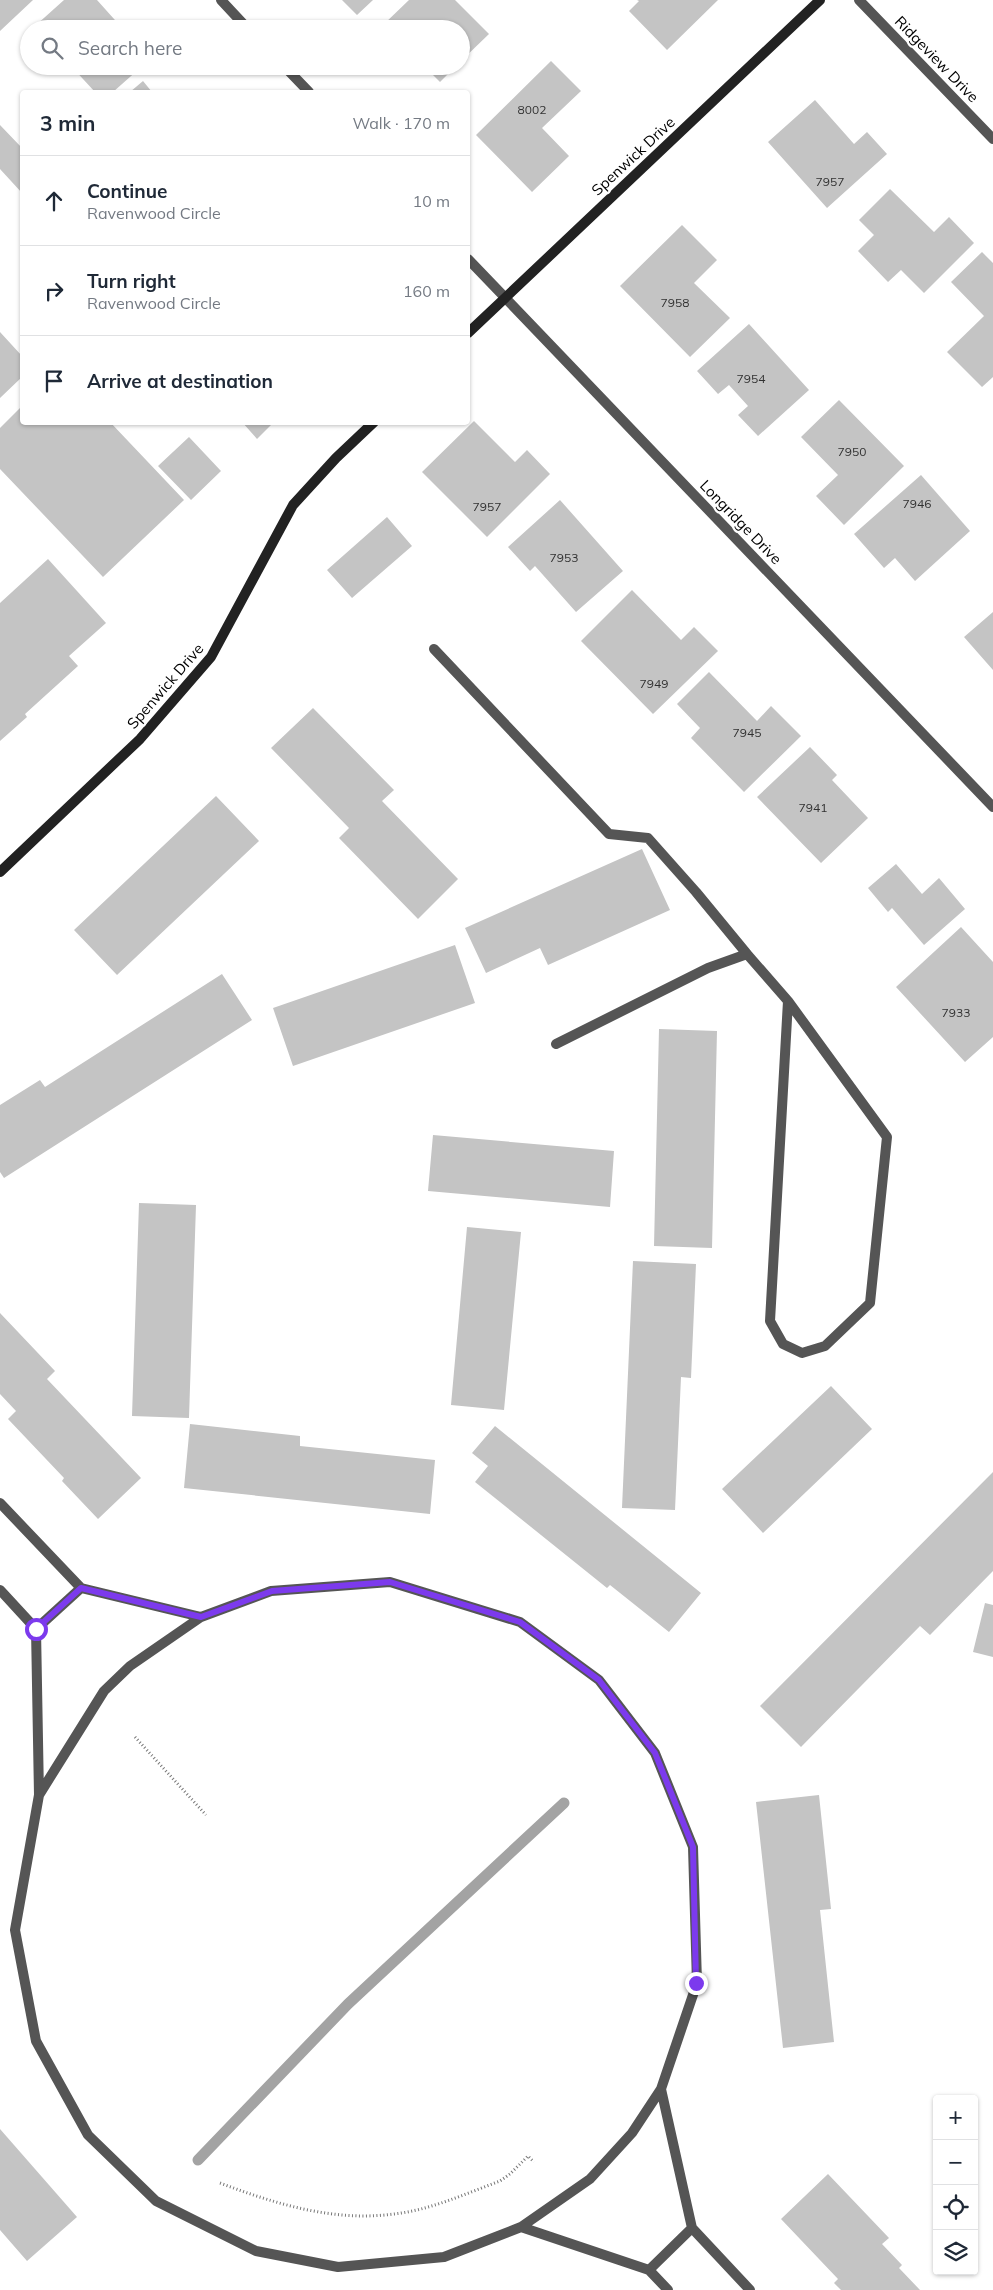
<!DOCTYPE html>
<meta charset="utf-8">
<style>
body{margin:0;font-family:Mulish,sans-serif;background:#f6f6f7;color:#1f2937}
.controls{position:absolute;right:15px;bottom:15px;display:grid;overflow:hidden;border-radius:5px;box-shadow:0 1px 4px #0004}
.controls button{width:45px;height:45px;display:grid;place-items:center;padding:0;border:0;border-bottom:1px solid #e0e1e3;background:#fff;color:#1f2937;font:25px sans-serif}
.stop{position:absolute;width:15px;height:15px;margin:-11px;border:4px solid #7c3aed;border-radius:50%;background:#fff}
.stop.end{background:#7c3aed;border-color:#fff;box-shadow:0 1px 5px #0008}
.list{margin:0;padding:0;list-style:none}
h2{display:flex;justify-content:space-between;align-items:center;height:65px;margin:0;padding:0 20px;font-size:21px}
h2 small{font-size:16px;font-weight:400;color:#747a83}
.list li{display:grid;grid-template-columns:32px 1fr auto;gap:15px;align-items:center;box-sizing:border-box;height:90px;padding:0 20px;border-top:1px solid #e0e1e3}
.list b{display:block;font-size:19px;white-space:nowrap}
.list p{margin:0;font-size:16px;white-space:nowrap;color:#747a83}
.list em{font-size:16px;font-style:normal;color:#747a83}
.icon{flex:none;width:28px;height:28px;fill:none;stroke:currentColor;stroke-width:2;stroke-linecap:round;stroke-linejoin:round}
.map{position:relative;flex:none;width:993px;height:2290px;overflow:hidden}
.search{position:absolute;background:#fff;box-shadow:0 1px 4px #0004;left:20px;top:20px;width:450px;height:55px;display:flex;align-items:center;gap:12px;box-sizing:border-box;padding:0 18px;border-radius:28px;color:#747a83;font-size:19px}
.panel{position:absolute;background:#fff;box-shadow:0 1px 4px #0004;left:20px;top:90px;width:450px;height:335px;border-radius:5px}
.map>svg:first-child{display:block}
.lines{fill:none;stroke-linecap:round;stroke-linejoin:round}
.stream{stroke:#a3a3a3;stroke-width:11}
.building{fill:#c4c4c4}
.path{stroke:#777;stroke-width:3;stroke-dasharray:1 2.5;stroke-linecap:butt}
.lane{stroke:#555;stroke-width:10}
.street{stroke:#555;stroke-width:10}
.secondary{stroke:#222;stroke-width:10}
.route{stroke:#7c3aed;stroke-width:6}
.labels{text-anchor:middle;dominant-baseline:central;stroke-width:4.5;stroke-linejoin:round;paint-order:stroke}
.number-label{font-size:12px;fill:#313131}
.street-label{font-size:15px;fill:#000;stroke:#fff}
</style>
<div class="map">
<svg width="993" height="2290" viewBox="0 0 993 2290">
<rect width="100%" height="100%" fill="#fff"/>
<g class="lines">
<path class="stream" d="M198,2160L348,2004L564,1803"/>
</g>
<path class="building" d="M0,0H33L0,31Z
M64,0H97L123,29H37L35,26Z
M342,0H373L357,15Z
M409,0H455L489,34L461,61V29H387L383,25Z
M637,0H718L667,50L629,11L639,1Z
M551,61L581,91L542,128L569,156L532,192L476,135Z
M71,66H136L139,69L113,92H95Z
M424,66H456L440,82Z
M143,81L152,92H130Z
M815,100L854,144L867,132L887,154L827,208L768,142Z
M0,125L22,148V193L0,169Z
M890,189L934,232L949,217L974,243L924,293L901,270L888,282L858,251L874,235L859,220Z
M682,225L717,260L694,283L730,318L690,357L620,286Z
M982,252L993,263V377L982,387L947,352L984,316L951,282Z
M749,324L809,390L758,436L738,415L748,406L729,385L718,394L697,371Z
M0,332L22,356V377L0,398Z
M839,400L904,466L844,525L816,496L838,475L801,437Z
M22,406V422H110L184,500L103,577L0,469V428Z
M474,421L515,462L527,450L550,474L487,537L422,472Z
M242,422H274L257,439Z
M189,437L221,471L191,500L158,466Z
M921,475L970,531L915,581L895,558L884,568L854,534Z
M560,500L623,571L576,612L535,566L530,571L508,547Z
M387,517L412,546L352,598L327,570Z
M48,559L106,623L69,656L78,666L25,714L27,717L0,741V603Z
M632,590L681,640L694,627L718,651L653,714L581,641Z
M993,612V670L964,637Z
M709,672L757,721L771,706L801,736L744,792L691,738L700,728L677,704Z
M313,708L394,790L382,801L458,879L418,919L339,838L349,828L271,748Z
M810,747L837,775L832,780L868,818L821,863L757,797Z
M216,796L259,841L117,975L74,930Z
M642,849L670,910L548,965L540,948L486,973L465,928Z
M896,864L922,894L939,878L965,909L924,945L892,908L888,912L868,888Z
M961,927L993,962V1037L965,1062L896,987Z
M455,945L475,1003L293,1066L273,1008Z
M222,974L252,1020L4,1178L0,1172V1105L40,1080L45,1087Z
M659,1029L717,1031L712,1248L654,1246Z
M433,1135L614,1151L610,1207L428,1191Z
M139,1203L196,1205L189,1418L132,1416Z
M467,1227L521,1232L504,1410L451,1405Z
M633,1261L696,1264L691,1378L681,1377L675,1510L622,1508Z
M0,1313L55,1371L47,1379L141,1478L98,1519L62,1481L64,1478L8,1419L16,1411L0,1394Z
M831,1386L872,1429L763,1533L722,1489Z
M190,1424L300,1436V1446L435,1460L430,1514L184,1488Z
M495,1426L701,1593L669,1632L610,1585L607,1588L475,1482L488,1466L472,1453Z
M993,1472V1571L930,1635L920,1626L801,1747L760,1706Z
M985,1603L993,1605V1657L973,1652Z
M819,1795L831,1909L820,1910L834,2042L783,2048L756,1802Z
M0,2129L77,2217L27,2261L0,2230Z
M828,2174L889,2238L882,2244L902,2265L899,2268L920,2290H841L834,2283L838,2279L781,2219Z"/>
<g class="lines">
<path class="path" d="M135,1737L206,1815
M220,2183C276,2204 333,2222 394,2214C430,2210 465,2194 500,2181L510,2174L528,2156L534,2162"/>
<path class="lane" d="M434,649L609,834L648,838L696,892L747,954
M556,1044L708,968L747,954L788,1001L770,1321L783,1344L802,1353L825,1346L870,1303L887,1137L788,1001"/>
<path class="street" d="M221,0L248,29
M859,0L993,139
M284,66L309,92
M468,259L993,807
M0,1503L81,1588L201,1617
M0,1590L36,1629L39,1795
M36,1629L81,1588
M661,2089L692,2228L750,2290
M521,2227L590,2179L632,2133L661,2089L697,1983L693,1847L655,1753L599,1680L520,1622L390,1582L271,1591L201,1617L130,1666L104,1691L39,1795L15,1930L36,2041L88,2135L156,2201L256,2251L338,2267L444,2257L521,2227L649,2270L668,2290
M649,2270L692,2228"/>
<path class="secondary" d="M468,333L820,0
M0,872L140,739L211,657L293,505L336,458L374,422"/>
</g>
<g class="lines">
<path class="route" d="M36,1629L81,1588L201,1617L272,1591L390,1582L520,1622L599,1680L655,1753L693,1847L696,1983"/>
</g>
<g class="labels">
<g class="number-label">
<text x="532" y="109">8002</text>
<text x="830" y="181">7957</text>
<text x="675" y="302">7958</text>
<text x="751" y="378">7954</text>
<text x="852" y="451">7950</text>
<text x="917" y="503">7946</text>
<text x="487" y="506">7957</text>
<text x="564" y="557">7953</text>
<text x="654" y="683">7949</text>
<text x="747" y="732">7945</text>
<text x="813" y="807">7941</text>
<text x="956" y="1012">7933</text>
</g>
<g class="street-label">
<text transform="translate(937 59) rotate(46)">Ridgeview Drive</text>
<text transform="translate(633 156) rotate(-43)">Spenwick Drive</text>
<text transform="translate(741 522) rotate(46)">Longridge Drive</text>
<text transform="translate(165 686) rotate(-49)">Spenwick Drive</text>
</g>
</g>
</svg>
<div class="controls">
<button>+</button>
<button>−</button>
<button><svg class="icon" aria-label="locate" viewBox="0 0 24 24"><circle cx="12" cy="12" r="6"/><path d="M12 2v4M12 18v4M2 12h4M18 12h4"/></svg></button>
<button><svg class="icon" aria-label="layers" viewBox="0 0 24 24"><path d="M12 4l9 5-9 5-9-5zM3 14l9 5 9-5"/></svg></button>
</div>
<div class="stop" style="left:36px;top:1629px"></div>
<div class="stop end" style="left:696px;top:1983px"></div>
<div class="search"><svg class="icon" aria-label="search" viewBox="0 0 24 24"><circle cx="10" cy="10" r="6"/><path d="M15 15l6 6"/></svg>Search here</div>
<section class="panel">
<h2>3 min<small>Walk · 170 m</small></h2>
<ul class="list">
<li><svg class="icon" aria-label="ahead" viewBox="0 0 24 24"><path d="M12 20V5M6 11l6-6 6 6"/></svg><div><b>Continue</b><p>Ravenwood Circle</p></div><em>10 m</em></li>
<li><svg class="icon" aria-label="right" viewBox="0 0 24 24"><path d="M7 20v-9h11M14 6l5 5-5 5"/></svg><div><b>Turn right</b><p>Ravenwood Circle</p></div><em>160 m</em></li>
<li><svg class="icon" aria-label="arrive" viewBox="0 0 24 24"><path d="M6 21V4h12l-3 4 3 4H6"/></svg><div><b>Arrive at destination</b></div></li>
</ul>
</section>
</div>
